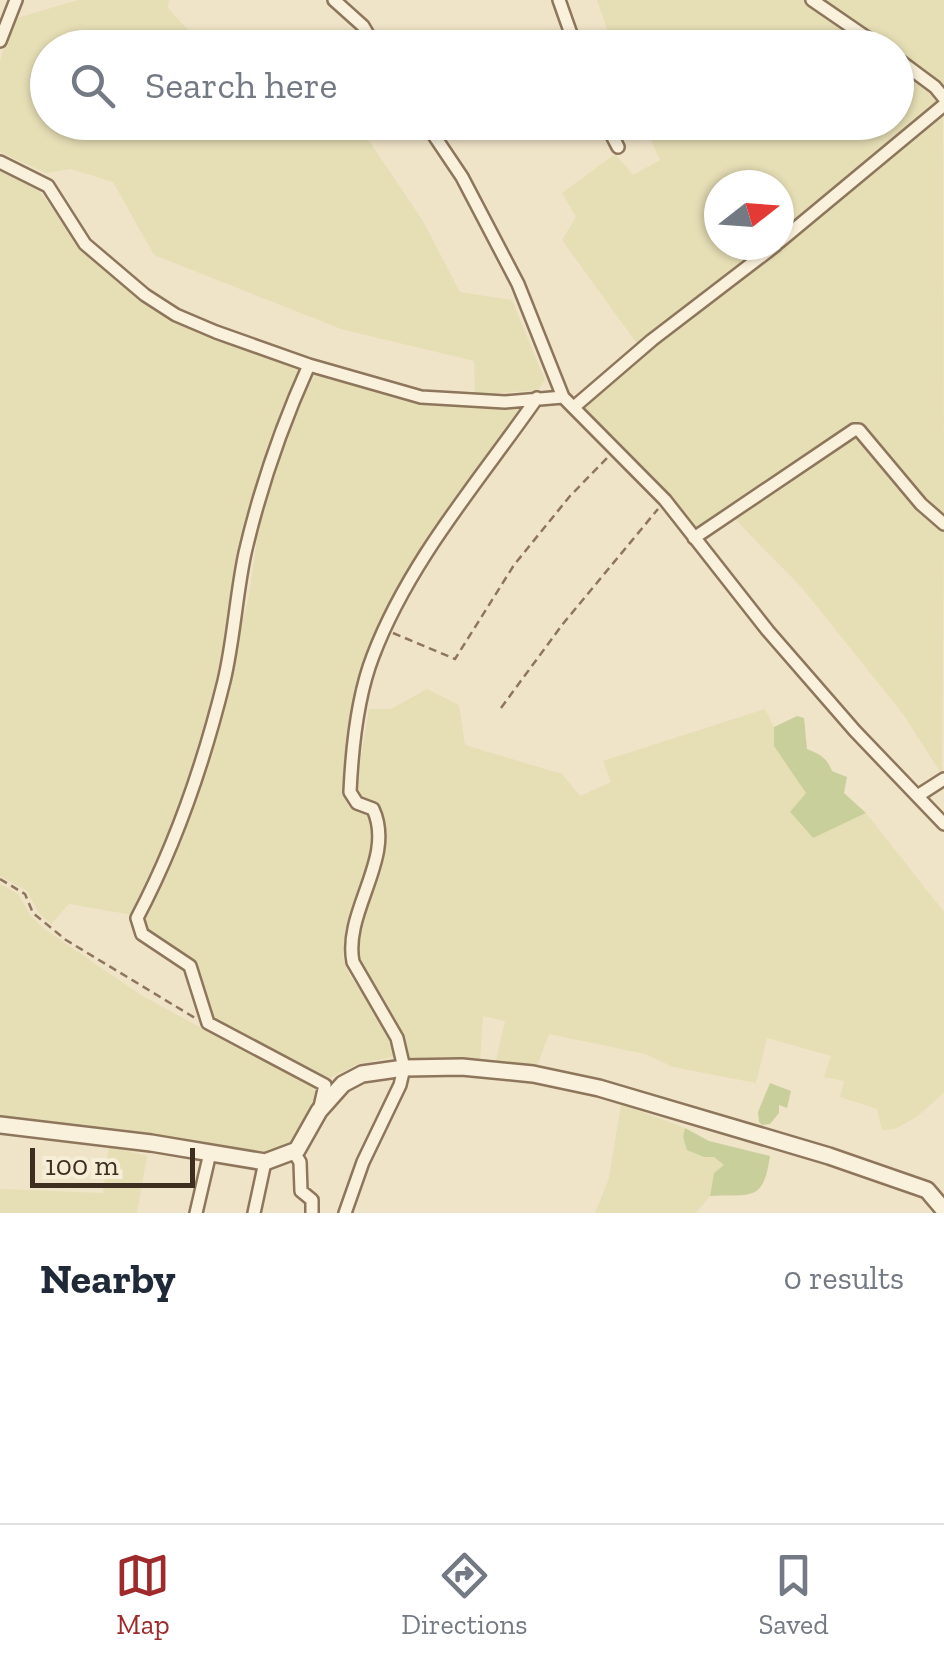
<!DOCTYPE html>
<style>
body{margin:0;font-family:"Zilla Slab",serif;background:#f6f6f7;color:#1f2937}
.compass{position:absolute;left:704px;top:170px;width:90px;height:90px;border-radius:50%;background:#fff;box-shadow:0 2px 8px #0004;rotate:73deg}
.scale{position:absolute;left:30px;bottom:25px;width:165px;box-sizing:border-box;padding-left:10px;border:5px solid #3d2e20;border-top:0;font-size:28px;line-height:35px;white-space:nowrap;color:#3d2e20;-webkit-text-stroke:8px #f7eed8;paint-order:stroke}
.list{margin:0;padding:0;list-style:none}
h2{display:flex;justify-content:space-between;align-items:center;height:130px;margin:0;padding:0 40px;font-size:42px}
h2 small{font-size:32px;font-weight:400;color:#747a83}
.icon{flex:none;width:55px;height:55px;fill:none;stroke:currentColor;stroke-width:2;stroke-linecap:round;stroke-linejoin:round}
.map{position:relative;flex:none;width:944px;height:1213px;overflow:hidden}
.search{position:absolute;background:#fff;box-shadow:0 2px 8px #0004;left:30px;right:30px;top:30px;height:110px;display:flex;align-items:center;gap:25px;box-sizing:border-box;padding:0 35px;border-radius:55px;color:#747a83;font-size:38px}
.sheet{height:310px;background:#fff}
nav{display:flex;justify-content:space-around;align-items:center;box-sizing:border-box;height:140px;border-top:2px solid #e0e1e3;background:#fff;font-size:28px;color:#747a83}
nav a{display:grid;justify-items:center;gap:5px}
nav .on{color:#9e2a2b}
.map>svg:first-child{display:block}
.farmland{fill:#e6deb5}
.green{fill:#c9cf9b}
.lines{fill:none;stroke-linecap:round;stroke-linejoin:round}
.minor-casing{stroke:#8d765c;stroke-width:16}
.tertiary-casing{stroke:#8d765c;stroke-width:20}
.path{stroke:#8d765c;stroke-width:2.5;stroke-dasharray:8 5;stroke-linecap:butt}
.minor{stroke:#faf1dc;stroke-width:11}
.tertiary{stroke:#faf1dc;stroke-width:15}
</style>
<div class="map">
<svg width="944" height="1213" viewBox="0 0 944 1213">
<rect width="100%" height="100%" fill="#f0e4c8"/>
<path class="farmland" d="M78,0H169L168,8L200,43L276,44L288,47L48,48V122L357,123L423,221L460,292L512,300L545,380L538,390L475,395L474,361L341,329L154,255L113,182L71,169L46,173L0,152V62L10,20Z
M597,0H944V103L779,235V185H719V245H767L638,345L562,240L576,217L562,193L615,154L633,175L660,160L643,123L896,122V48L613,47Z
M943,111L944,522L915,493L859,425L698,531L580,405L763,262Z
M0,171L20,177L41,193L90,259L161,314L196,331L300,369L276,425L251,502L233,574L229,643L196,766L164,852L133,915L69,904L51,924L39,913L27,891L0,876Z
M310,372L394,398L453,407H525L381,628L348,765L346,798L365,811L374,829L368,870L349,919L343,957L350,976L373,1008L397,1056L358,1064L330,1078L265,1050L214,1021L202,980L186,958L145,929L141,921L180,839L218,719L249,595L262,506L283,436Z
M855,434L892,479L944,531L942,775L903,714L803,589L733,517Z
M427,689L459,705L465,745L562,774L580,796L611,782L603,761L765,709L774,727V746L807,793L790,813L813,838L866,813L944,912V1093L915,1118L895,1129L882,1130L877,1109L840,1097L844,1081L824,1077L831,1056L767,1038L756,1083L673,1067L645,1054L549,1034L536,1069L495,1065L505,1021L483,1016L480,1061L410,1059L358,958L355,938L382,825L355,791L369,709H391Z
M0,884L18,894L30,915L43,928L141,995L256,1058L320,1086L314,1109L294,1148L265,1159L86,1127L0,1120Z
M621,1104L685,1128L683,1137L704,1157H714L723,1161L725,1165L714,1173L710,1196L696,1213H595L609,1178Z
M109,1146L147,1156L137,1213H0V1189L103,1193Z"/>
<path class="green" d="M797,716L804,718L807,749C820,754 827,758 832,771L847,777L844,793L866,813L813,838L790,812L806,793L774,746V727Z
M770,1083L791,1091L787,1108L779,1105V1113L770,1124L762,1125L759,1122L758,1112Z
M685,1128L709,1141L770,1156C763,1203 752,1194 710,1196L714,1173L724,1165L714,1157H704L687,1150L683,1137Z"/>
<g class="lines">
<g class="minor-casing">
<path id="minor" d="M334,0L363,26L376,48
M559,0L576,48
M812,0L882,48
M0,41L16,0
M896,58L935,87L944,98
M425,122L462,177L518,284L563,397L665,500L768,631L855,731L944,824
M605,122L618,147
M0,162L48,186L85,244L145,295L176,315L216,332L309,365L421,397L505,402L563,397
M779,242L944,105
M309,365C282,425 260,488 245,553C236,595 234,639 224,681C204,762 176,844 137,918L142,934L190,966L208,1023L325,1085L319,1111
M574,407L652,340L776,245
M694,538L854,430H859L921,504L944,524
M919,795L944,779
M293,1151L300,1162L301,1191L312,1200V1213
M196,1213L210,1153
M254,1213L265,1162
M345,1213L363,1162L400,1085L404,1068L397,1038L353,962C343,911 396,858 373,809L357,803L350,792C352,748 357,697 373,656C409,561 479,481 537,398"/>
</g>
<g class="tertiary-casing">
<path id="tertiary" d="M0,1125L151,1143L265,1162L297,1150L319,1111L343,1084L362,1074L404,1068L462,1067L533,1074L599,1088L829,1156L927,1190L944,1210"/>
</g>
<path class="path" d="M393,633L455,659L514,565L570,496L608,457
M501,708L562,625L658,509
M0,879L25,894L33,913L66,940L195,1018"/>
<use href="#minor" class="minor"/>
<use href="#tertiary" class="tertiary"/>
</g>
</svg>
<svg class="compass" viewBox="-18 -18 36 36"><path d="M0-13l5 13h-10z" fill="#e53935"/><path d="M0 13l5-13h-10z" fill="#747a83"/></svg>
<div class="scale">100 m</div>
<div class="search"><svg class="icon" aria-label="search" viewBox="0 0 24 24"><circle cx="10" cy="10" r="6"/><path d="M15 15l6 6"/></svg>Search here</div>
</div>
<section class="sheet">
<h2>Nearby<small>0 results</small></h2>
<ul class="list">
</ul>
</section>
<nav>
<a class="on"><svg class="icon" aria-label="map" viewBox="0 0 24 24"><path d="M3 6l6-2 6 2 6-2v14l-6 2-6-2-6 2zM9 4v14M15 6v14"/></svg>Map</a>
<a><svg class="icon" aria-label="directions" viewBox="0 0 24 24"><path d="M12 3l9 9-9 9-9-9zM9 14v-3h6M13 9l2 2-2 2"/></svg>Directions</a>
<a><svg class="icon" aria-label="saved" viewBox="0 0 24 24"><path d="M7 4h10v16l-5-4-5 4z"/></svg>Saved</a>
</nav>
